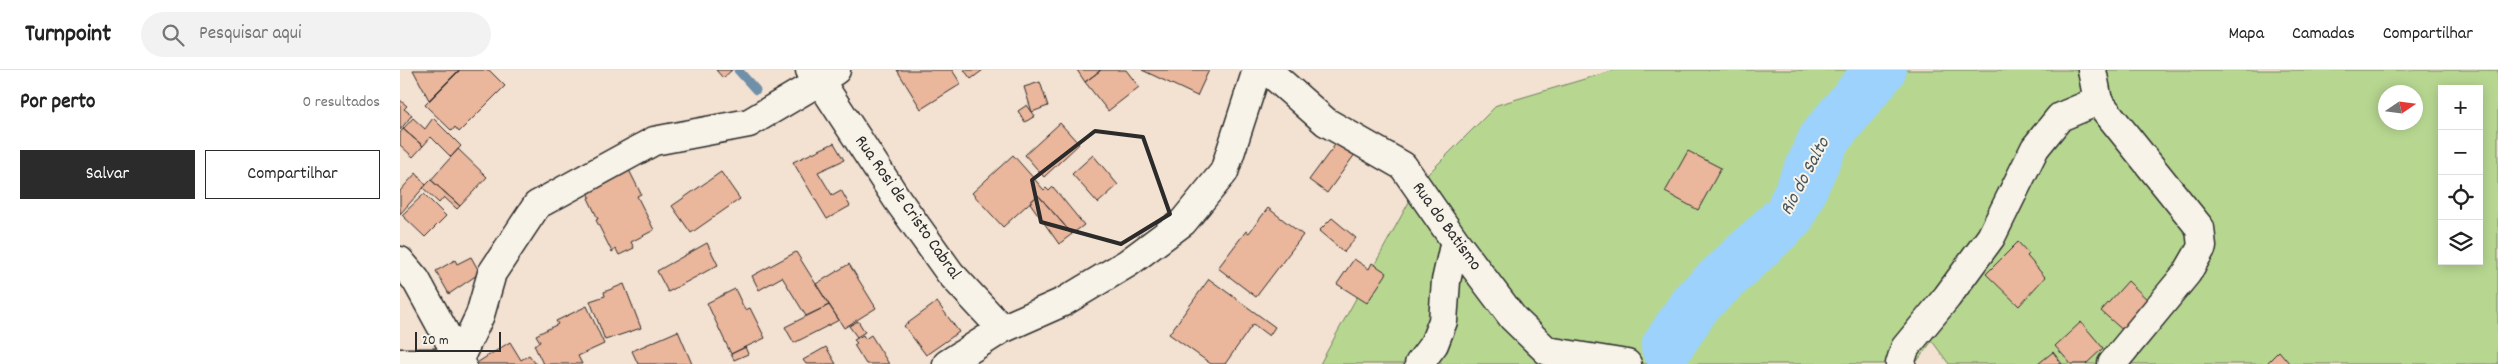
<!DOCTYPE html>
<html lang="pt">
<meta charset="utf-8">
<style>
body{margin:0;font-family:Dekko,sans-serif;background:#f2f2f2;color:#222}
.controls{position:absolute;right:15px;top:15px;display:grid;overflow:hidden;border-radius:0px;box-shadow:0 2px 12px #0003}
.controls button{width:45px;height:45px;display:grid;place-items:center;padding:0;border:0;border-bottom:1px solid #e0e0e0;background:#fff;color:#222;font:25px sans-serif}
.compass{position:absolute;left:1978px;top:15px;width:45px;height:45px;border-radius:50%;background:#fff;box-shadow:0 2px 12px #0003;rotate:77deg}
.scale{position:absolute;left:15px;bottom:12px;width:86px;box-sizing:border-box;padding-left:5px;border:2px solid #2b2b2b;border-top:0;font-size:14px;line-height:18px;white-space:nowrap;color:#2b2b2b;-webkit-text-stroke:4px #f7f3e8;paint-order:stroke}
.list{margin:0;padding:0;list-style:none}
h2{display:flex;justify-content:space-between;align-items:center;height:65px;margin:0;padding:0 20px;font-size:21px}
h2 small{font-size:16px;font-weight:400;color:#767676}
.actions{display:flex;gap:10px;padding:15px 20px}
.actions a{flex:1;padding:11px 0;border:1px solid #2b2b2b;border-radius:0px;text-align:center;font-size:18px;color:#2b2b2b}
.actions .main{background:#2b2b2b;color:#fff}
.icon{flex:none;width:28px;height:28px;fill:none;stroke:currentColor;stroke-width:2;stroke-linecap:round;stroke-linejoin:round}
.map{position:relative;flex:none;width:2098px;height:294px;overflow:hidden}
header{display:flex;align-items:center;gap:30px;box-sizing:border-box;height:70px;padding:0 25px;background:#fff;border-bottom:1px solid #e0e0e0}
header strong{font-size:24px}
nav{display:flex;gap:28px;margin-inline-start:auto;font-size:18px}
.search{width:350px;height:45px;background:#f2f2f2;display:flex;align-items:center;gap:12px;box-sizing:border-box;padding:0 18px;border-radius:28px;color:#767676;font-size:19px}
main{display:flex}
aside{flex:1;background:#fff}
.map>svg:first-child{display:block}
.green{fill:#b7d791;stroke:#71815e;fill-rule:evenodd}
.lines{fill:none;stroke-linecap:round;stroke-linejoin:round}
.stream{stroke:#6f8fa8;stroke-width:9}
.river{stroke:#9cd2fb;stroke-width:52}
.building{fill:#eab69c;stroke:#2b2b2b}
.minor-casing{stroke:#2b2b2b;stroke-width:31}
.minor{stroke:#f7f3e8;stroke-width:28}
.marked{fill:none;stroke:#2b2b2b;stroke-width:4;stroke-linejoin:round}
.labels{text-anchor:middle;dominant-baseline:central;stroke-width:4;stroke-linejoin:round;paint-order:stroke}
.street-label{font-size:18px;fill:#2b2b2b;stroke:#f7f3e8}
.water-label{font-size:19px;font-style:italic;fill:#47555f;stroke:#f7f3e8}
</style>
<header>
<strong>Turnpoint</strong>
<div class="search"><svg class="icon" aria-label="search" viewBox="0 0 24 24"><circle cx="10" cy="10" r="6"/><path d="M15 15l6 6"/></svg>Pesquisar aqui</div>
<nav><a>Mapa</a><a>Camadas</a><a>Compartilhar</a></nav>
</header>
<main>
<aside>
<h2>Por perto<small>0 resultados</small></h2>
<ul class="list">
</ul>
<div class="actions"><a class="main">Salvar</a><a>Compartilhar</a></div>
</aside>
<div class="map">
<svg width="2098" height="294" viewBox="0 0 2098 294">
<rect width="100%" height="100%" fill="#f3e1d1"/>
<filter id="ink" filterUnits="userSpaceOnUse"><feTurbulence type="fractalNoise" baseFrequency=".02" numOctaves="2"/><feDisplacementMap in="SourceGraphic" scale="10" xChannelSelector="R" yChannelSelector="G"/><feConvolveMatrix kernelMatrix="1 2 1 2 8 2 1 2 1" color-interpolation-filters="sRGB"/></filter>
<g filter="url(#ink)">
<path class="green" d="M1215,0H2098V294H1549L1532,271L1515,294H920L1020,112L1097,35ZM2042,19H2079V191H2042ZM1986,22H2016V52H1986Z"/>
<g class="lines">
<path class="stream" d="M338,0L356,20"/>
<path class="river" d="M1267,277L1296,233L1389,146L1424,69L1480,0"/>
</g>
<path class="building" d="M13,0H59L29,30Z
M60,0H89L105,16L59,62L55,57L52,61L25,35Z
M316,0H332L323,8Z
M497,0H552L561,14L521,39Z
M564,0H583L571,9Z
M677,0H701L685,12Z
M701,0H726L739,17L708,41L685,12Z
M742,0H809L797,26Z
M640,12L648,36L632,42L624,17Z
M0,30L7,36L4,39L12,45L0,60Z
M627,35L635,46L625,52L618,41Z
M13,48L25,59L33,48L61,76L51,87L31,67L23,76L3,59Z
M660,53L679,74L644,107L625,85Z
M3,59L23,76L13,87L0,75V63Z
M940,68L958,80L927,123L909,110Z
M434,73L444,90L418,102L432,125L441,120L450,136L427,149L393,92Z
M58,79L87,107L60,136L31,110Z
M1288,81L1321,98L1298,140L1265,122Z
M613,85L644,120L646,118L649,121L653,117L684,155L672,164L638,125L603,157L572,123Z
M693,85L718,115L698,133L672,104Z
M229,100L241,124L237,126L254,160L231,172L234,178L219,185L216,179L212,182L196,150L198,149L188,128L190,127L188,122Z
M321,102L340,129L291,163L272,136Z
M16,103L26,115L0,144V121Z
M31,110L60,136L57,139L44,127L39,133L23,118Z
M24,124L46,146L25,167L2,145Z
M638,125L672,164L659,174L630,133Z
M868,138L903,165L856,227L818,198L846,161L849,163Z
M932,148L956,168L944,182L919,161Z
M1618,172L1629,184L1627,186L1645,207L1619,236L1586,204Z
M307,173L318,195L268,222L257,201Z
M396,182L429,235L406,246L382,207L359,220L352,206Z
M71,187L80,203L49,224L36,201L55,190L57,194Z
M954,189L969,199L972,193L987,203L967,233L937,214Z
M449,194L476,238L444,258L416,214Z
M809,209L875,257L869,266L853,254L825,294H811L769,264Z
M1728,211L1752,234L1726,263L1701,241Z
M224,214L241,258L205,270L190,231L205,226L204,222Z
M335,219L345,240L350,238L365,268L331,284L307,233Z
M537,232L559,262L526,285L504,256Z
M429,235L439,250L394,273L385,257Z
M187,236L204,274L178,286L182,294H143L134,275L140,272L136,265L158,254L156,251Z
M458,251L465,262L457,267L449,256Z
M1681,252L1703,278L1686,294H1671L1655,276Z
M278,261L292,294H238L232,281Z
M463,265L465,269L471,265L489,294H466L454,275L457,273L454,270Z
M110,272L121,290L129,285L136,294H75Z
M345,277L348,284L334,290L331,284Z
M426,277L436,294H406L403,290Z
M1879,281L1890,294H1866Z
M1653,282L1662,294H1638Z"/>
<g class="lines">
<g class="minor-casing">
<path id="minor" d="M436,0L420,11L497,129L550,203L602,259
M867,0L926,52L1003,96L1055,171L1113,248L1147,281L1227,294
M1692,0L1698,31L1800,158L1802,177L1787,203L1712,294
M0,191L16,210L62,294
M0,293H38L60,287L80,245L92,203L137,135L254,71L349,53L420,11L410,0
M547,294L602,259L663,232L728,193L783,152L824,102L857,0
M1019,294L1034,274L1043,251L1046,211L1055,171
M1500,294L1505,278L1547,227L1591,167L1635,78L1660,47L1698,31"/>
</g>
<use href="#minor" class="minor"/>
</g>
</g>
<path class="marked" d="M695,61L743,67L770,144L721,174L641,152L632,110Z"/>
<g class="labels">
<g class="street-label">
<text transform="translate(507 138) rotate(55)">Rua Rosi de Cristo Cabral</text>
<text transform="translate(1046 157) rotate(54)">Rua do Batismo</text>
</g>
<g class="water-label">
<text transform="translate(1406 107) rotate(-62)">Rio do Salto</text>
</g>
</g>
</svg>
<div class="controls">
<button>+</button>
<button>−</button>
<button><svg class="icon" aria-label="locate" viewBox="0 0 24 24"><circle cx="12" cy="12" r="6"/><path d="M12 2v4M12 18v4M2 12h4M18 12h4"/></svg></button>
<button><svg class="icon" aria-label="layers" viewBox="0 0 24 24"><path d="M12 4l9 5-9 5-9-5zM3 14l9 5 9-5"/></svg></button>
</div>
<svg class="compass" viewBox="-18 -18 36 36"><path d="M0-13l5 13h-10z" fill="#e53935"/><path d="M0 13l5-13h-10z" fill="#767676"/></svg>
<div class="scale">20 m</div>
</div>
</main>
